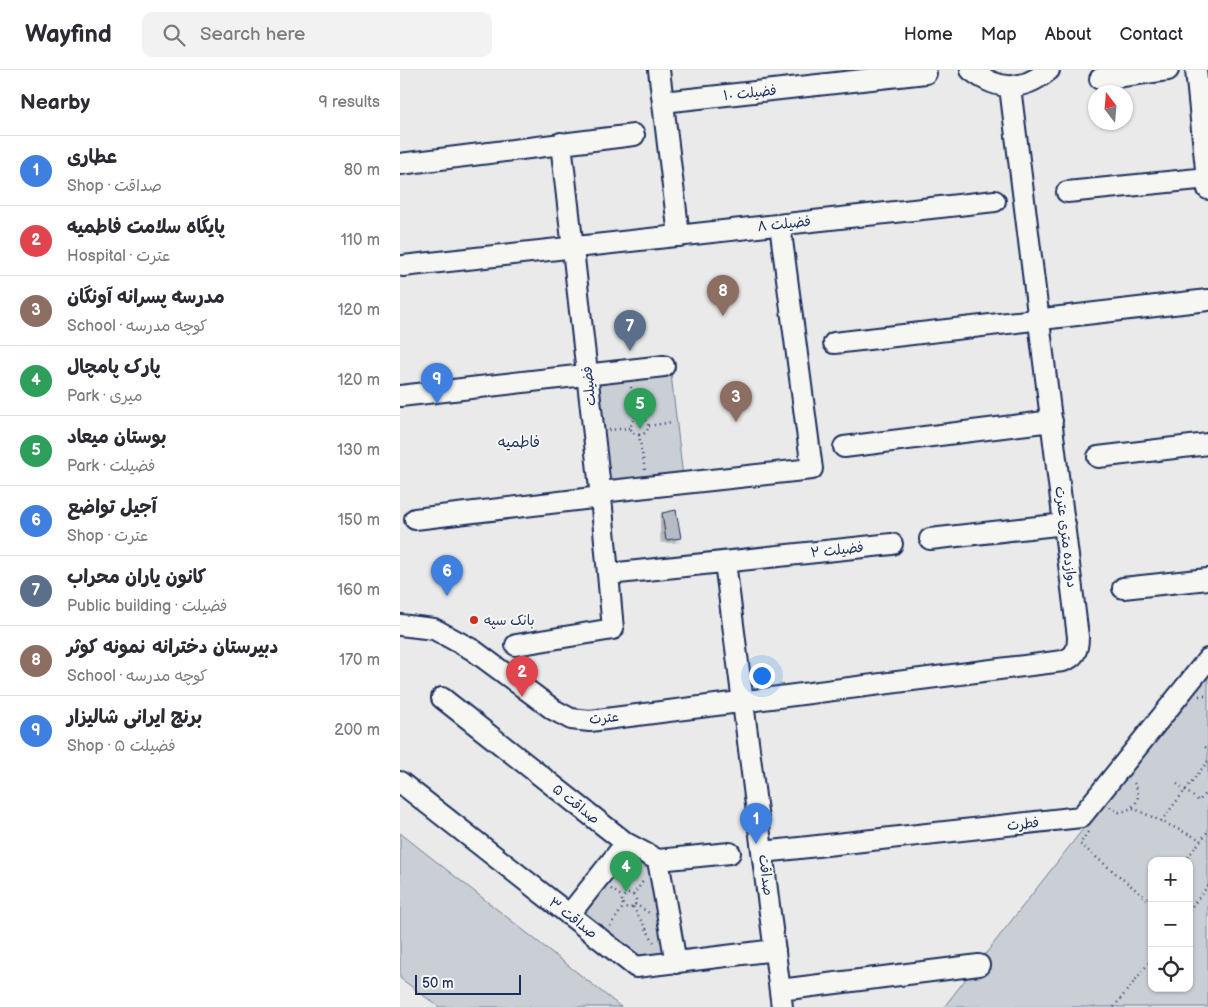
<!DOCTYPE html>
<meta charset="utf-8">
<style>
body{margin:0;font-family:"Balsamiq Sans","Playpen Sans Arabic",sans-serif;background:#f2f2f3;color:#2b2b33}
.controls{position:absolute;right:15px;bottom:15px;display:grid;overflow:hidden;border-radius:10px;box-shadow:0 1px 4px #0004}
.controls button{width:45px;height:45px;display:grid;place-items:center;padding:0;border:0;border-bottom:1px solid #e1e1e2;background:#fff;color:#2b2b33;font:25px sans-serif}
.compass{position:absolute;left:688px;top:15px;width:45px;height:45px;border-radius:50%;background:#fff;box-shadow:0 1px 4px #0004;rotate:344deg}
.scale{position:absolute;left:15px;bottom:12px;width:106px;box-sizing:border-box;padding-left:5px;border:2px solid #1b2f5e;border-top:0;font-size:14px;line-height:18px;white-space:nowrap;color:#1b2f5e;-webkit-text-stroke:4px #f6f6f2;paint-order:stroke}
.you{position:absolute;left:361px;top:605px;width:18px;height:18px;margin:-12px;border:4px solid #fff;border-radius:50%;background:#1a73e8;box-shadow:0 0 0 8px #1a73e833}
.badge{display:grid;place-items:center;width:32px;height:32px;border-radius:50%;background:#1a73e8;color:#fff;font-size:16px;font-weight:700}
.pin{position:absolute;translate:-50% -41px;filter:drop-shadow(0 1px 2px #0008)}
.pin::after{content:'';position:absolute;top:26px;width:18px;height:15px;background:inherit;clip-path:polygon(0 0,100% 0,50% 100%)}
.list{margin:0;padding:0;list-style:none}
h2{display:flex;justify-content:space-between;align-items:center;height:65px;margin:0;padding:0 20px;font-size:21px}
h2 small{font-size:16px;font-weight:400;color:#7c7c81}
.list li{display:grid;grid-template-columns:32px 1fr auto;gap:15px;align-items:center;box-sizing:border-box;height:70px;padding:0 20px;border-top:1px solid #e1e1e2}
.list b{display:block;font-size:19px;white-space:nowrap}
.list p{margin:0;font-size:16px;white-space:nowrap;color:#7c7c81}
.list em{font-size:16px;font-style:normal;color:#7c7c81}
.icon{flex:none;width:28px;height:28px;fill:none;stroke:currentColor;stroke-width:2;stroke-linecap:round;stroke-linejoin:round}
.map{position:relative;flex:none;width:808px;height:937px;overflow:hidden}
header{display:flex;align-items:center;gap:30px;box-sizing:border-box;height:70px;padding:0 25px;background:#fff;border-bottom:1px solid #e1e1e2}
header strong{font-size:24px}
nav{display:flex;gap:28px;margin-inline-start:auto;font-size:18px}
.search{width:350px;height:45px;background:#f2f2f3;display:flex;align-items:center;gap:12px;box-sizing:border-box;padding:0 18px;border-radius:10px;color:#7c7c81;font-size:19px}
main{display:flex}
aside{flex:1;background:#fff}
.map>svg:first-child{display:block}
.green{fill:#caced5;stroke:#727e9a;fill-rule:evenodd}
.building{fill:#b6bbc6;stroke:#1b2f5e;filter:url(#shadow)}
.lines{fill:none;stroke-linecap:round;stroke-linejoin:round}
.minor-casing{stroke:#1b2f5e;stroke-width:24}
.path{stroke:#1b2f5e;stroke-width:2.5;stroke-dasharray:1 4;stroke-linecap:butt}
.minor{stroke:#f6f6f2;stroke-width:20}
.poi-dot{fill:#c8321e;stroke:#f6f6f2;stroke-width:2}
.labels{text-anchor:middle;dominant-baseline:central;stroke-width:4;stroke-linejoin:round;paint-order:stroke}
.street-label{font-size:14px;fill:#1b2f5e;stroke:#f6f6f2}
.poi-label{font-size:14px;fill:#1b2f5e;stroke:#f6f6f2;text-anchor:start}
.neighbourhood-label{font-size:15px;fill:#1b2f5e;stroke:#f6f6f2}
</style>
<header>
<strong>Wayfind</strong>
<div class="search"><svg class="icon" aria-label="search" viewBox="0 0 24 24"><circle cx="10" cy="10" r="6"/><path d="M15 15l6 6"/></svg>Search here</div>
<nav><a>Home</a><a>Map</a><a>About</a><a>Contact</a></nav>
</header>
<main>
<aside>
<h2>Nearby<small>9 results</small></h2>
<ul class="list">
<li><span class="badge" style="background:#3f7fe0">1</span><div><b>عطاری</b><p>Shop · صداقت</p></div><em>80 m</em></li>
<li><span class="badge" style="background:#e0444e">2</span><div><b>پایگاه سلامت فاطمیه</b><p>Hospital · عترت</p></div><em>110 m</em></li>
<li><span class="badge" style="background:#8d6e63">3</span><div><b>مدرسه پسرانه آونگان</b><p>School · کوچه مدرسه</p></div><em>120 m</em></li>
<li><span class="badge" style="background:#2e9e5b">4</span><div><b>پارک پامچال</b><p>Park · میری</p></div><em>120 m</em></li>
<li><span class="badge" style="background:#2e9e5b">5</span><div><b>بوستان میعاد</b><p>Park · فضیلت</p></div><em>130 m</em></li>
<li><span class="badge" style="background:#3f7fe0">6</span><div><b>آجیل تواضع</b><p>Shop · عترت</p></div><em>150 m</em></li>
<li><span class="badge" style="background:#5c6f8a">7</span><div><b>کانون یاران محراب</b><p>Public building · فضیلت</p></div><em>160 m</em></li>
<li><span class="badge" style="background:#8d6e63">8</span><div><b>دبیرستان دخترانه نمونه کوثر</b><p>School · کوچه مدرسه</p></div><em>170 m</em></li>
<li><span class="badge" style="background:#3f7fe0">9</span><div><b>برنج ایرانی شالیزار</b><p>Shop · فضیلت ۵</p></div><em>200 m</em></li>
</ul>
</aside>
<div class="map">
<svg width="808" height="937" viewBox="0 0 808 937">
<defs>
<filter id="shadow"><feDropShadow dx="-4.5" dy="4.5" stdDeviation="2.5" flood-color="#0004"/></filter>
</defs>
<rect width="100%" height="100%" fill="#e9eae9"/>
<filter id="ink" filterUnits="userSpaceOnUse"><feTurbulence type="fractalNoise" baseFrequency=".02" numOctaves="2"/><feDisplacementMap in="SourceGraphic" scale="10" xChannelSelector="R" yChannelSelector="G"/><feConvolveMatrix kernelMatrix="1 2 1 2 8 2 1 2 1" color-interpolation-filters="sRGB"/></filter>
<g filter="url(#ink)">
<path class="green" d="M271,304L283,407L210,415L198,311Z
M808,599V937H544ZM752,791H789V918H752Z
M0,763L221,937H39L0,908Z
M225,786L252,801L267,884L236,888L179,843Z"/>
<path class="building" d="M276,440L281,468L266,470L262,443Z"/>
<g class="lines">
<g class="minor-casing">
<path id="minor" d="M259,0L279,166
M571,0C598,21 622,22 649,0
M796,0L808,119
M700,9L768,0
M263,32L526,3
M0,94L234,65
M667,122L808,108
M3,196L595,131
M434,273L808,230
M0,326L264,296
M444,377L652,351
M698,387L808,374
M201,422L412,399L380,155
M15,449L201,427
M530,469L665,454
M325,492L382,937
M209,504L492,474
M723,518L808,509
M0,555L34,559L73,580L154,640L171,649L190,651L663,591C675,587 678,580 678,567L610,17
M116,575L213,559L201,427L161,73
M42,628L226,773L258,790L330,783
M0,712L236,897L375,880
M363,782L681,747L808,589
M258,790L276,893
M169,845L226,773
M380,920L579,895"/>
</g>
<path class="path" d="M231,317L235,348
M249,356L272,352
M209,360L230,358
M239,365C246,364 249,360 248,353L242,347L233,350L230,358L233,363L239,365L245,400
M799,626H808
M805,677L808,679
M777,714L799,731L808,720
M710,737L719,742C737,740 744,725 732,710
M733,738L801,770
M761,751L808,691
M688,762L680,774L752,833
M785,791L808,761
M211,819L223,827
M222 831a7 7 0 1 1 14 0a7 7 0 1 1-14 0Z
M233,825L244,810
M235,834L251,844
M233,837L254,872
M789,840L808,816
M210,856L224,836
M714,937L752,889"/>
<use href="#minor" class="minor"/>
</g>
</g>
<circle class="poi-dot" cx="74" cy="550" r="5"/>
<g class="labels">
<g class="street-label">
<text transform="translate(350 23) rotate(-6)">فضیلت ۱۰</text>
<text transform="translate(384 154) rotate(-6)">فضیلت ۸</text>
<text transform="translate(189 316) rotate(-96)">فضیلت</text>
<text transform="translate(666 467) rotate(83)">دوازده متری عترت</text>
<text transform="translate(437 480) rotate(-6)">فضیلت ۲</text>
<text transform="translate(204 648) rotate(-5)">عترت</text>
<text transform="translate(176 734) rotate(38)">صداقت ۵</text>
<text transform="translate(623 754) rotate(-6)">فطرت</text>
<text transform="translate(366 805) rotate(83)">صداقت</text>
<text transform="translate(173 848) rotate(38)">صداقت ۳</text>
</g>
<g class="poi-label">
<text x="84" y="550">بانک سپه</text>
</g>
<g class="neighbourhood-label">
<text x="119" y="372">فاطمیه</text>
</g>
</g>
</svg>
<div class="controls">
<button>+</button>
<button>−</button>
<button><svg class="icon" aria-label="locate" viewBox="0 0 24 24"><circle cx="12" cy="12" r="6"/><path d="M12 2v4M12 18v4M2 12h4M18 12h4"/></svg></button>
</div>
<svg class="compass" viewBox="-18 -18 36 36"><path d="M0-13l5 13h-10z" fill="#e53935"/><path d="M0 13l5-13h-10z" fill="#7c7c81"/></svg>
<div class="scale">50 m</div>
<div class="you"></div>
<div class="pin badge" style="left:356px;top:774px;background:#3f7fe0">1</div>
<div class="pin badge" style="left:122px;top:627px;background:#e0444e">2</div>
<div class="pin badge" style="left:336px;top:352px;background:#8d6e63">3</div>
<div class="pin badge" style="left:226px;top:822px;background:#2e9e5b">4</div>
<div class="pin badge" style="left:240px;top:359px;background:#2e9e5b">5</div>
<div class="pin badge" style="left:47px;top:526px;background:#3f7fe0">6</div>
<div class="pin badge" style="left:230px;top:281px;background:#5c6f8a">7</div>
<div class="pin badge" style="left:323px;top:246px;background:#8d6e63">8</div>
<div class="pin badge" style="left:37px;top:334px;background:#3f7fe0">9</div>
</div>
</main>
